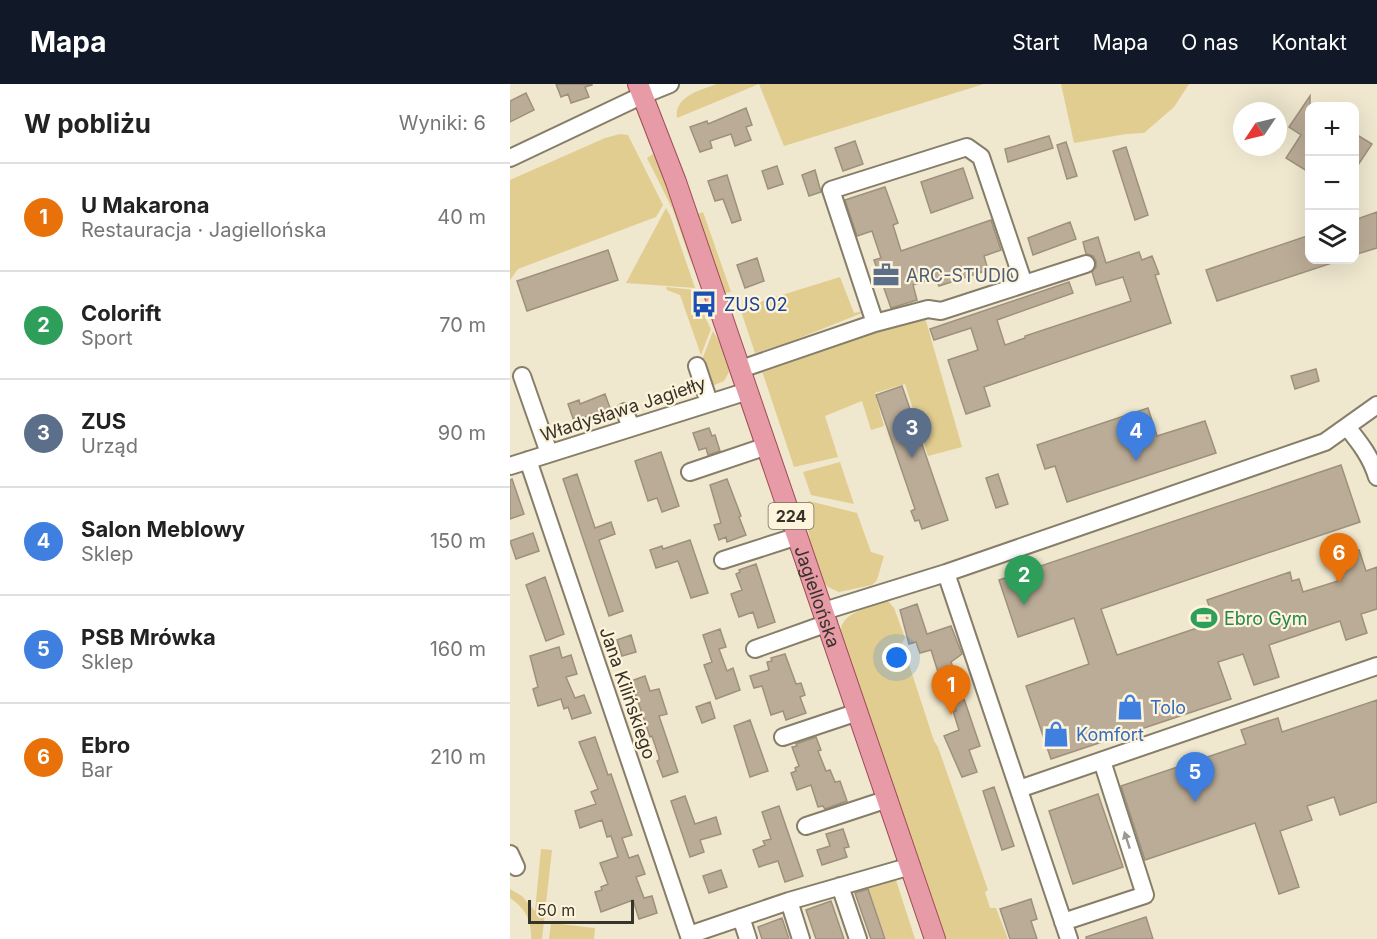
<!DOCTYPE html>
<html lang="pl">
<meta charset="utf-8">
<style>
body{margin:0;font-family:Inter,sans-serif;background:#f6f6f6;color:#222}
.controls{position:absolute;right:18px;top:18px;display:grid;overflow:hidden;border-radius:12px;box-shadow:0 6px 24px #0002}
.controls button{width:54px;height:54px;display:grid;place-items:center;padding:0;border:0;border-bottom:2px solid #e0e0e0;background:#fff;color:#222;font:30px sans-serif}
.compass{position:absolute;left:723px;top:18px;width:54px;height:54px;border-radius:50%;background:#fff;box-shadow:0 6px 24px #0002;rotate:235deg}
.scale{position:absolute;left:18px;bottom:15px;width:106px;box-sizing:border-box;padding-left:6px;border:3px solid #37332a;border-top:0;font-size:16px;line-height:21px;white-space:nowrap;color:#37332a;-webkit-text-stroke:4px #fdf4db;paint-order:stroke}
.you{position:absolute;left:387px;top:574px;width:21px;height:21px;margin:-15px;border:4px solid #fff;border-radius:50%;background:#1a73e8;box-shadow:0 0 0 9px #1a73e833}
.badge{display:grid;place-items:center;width:39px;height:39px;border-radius:50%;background:#111827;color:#fff;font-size:20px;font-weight:700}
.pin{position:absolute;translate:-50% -50px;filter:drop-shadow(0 2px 3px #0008)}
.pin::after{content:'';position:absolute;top:32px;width:21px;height:18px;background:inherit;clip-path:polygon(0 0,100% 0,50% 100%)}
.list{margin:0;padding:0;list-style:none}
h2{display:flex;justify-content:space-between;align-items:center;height:78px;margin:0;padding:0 24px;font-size:26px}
h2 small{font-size:20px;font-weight:400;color:#767676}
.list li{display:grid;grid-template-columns:39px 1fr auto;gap:18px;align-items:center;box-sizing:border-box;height:108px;padding:0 24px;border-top:2px solid #e0e0e0}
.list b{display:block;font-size:22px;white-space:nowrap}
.list p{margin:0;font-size:20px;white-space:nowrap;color:#767676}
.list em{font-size:20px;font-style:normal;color:#767676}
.icon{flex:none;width:33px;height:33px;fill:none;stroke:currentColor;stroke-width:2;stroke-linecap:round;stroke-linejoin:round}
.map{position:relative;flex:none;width:867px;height:855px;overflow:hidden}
header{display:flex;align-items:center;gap:36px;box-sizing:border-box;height:84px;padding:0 30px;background:#111827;color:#fff}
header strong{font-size:28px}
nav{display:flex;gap:33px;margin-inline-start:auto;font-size:21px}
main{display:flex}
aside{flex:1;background:#fff}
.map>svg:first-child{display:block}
.green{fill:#e2cd91}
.building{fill:#bbac97;stroke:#9e917c;stroke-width:1.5}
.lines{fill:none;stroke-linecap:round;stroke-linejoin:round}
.minor-casing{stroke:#867e68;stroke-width:20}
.major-casing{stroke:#9e4b56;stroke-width:22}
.minor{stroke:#fff;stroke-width:16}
.major{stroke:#e69ba7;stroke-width:20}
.oneway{fill:#9b9994}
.labels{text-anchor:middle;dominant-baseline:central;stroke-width:4.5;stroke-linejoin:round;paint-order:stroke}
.shield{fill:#fdf4db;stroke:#726d5f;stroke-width:1.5}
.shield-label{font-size:16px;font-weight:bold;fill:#37332a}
.service-label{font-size:18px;fill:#4e5e75;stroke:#fdf4db;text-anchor:start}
.transit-label{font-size:18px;fill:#164399;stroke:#fdf4db;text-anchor:start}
.street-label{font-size:18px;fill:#37332a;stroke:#fdf4db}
.leisure-label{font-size:18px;fill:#27864d;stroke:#fdf4db;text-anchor:start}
.shop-label{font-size:18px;fill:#366cbe;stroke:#fdf4db;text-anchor:start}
</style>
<header>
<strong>Mapa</strong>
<nav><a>Start</a><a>Mapa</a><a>O nas</a><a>Kontakt</a></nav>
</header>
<main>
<aside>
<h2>W pobliżu<small>Wyniki: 6</small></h2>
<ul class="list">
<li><span class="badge" style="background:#e8710a">1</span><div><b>U Makarona</b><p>Restauracja · Jagiellońska</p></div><em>40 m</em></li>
<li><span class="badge" style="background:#2e9e5b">2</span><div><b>Colorift</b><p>Sport</p></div><em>70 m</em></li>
<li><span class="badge" style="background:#5c6f8a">3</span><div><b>ZUS</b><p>Urząd</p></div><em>90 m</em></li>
<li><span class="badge" style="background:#3f7fe0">4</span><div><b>Salon Meblowy</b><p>Sklep</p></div><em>150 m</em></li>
<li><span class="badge" style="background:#3f7fe0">5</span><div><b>PSB Mrówka</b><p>Sklep</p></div><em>160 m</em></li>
<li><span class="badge" style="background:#e8710a">6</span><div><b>Ebro</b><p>Bar</p></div><em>210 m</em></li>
</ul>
</aside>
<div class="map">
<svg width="867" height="855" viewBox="0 0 867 855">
<rect width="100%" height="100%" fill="#efe7ce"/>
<path class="green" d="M207,0H474L274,62L249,0L167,34C164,12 191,6 207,0Z
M551,0H679L664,23L634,49L616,50L564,59Z
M110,50L118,51L153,121L146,133L8,185L0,196V96L95,54Z
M143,70C162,109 175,138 182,181L163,126L137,74Z
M156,124L160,131L185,204L116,199Z
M193,128L221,208L215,209L188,130Z
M330,193L344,229L353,227L352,229L277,259L245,269L230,224Z
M156,203L186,206L195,233L201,245L191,271L170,211L157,206Z
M414,230L452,363L418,372L395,300L365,309L374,342L361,346L352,317L315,332L328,373L284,383L252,287Z
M203,247L213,264L219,288L214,297L202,302L192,276Z
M330,378L344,420L301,411L293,388Z
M299,417L347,429L361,468L374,472L367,496L362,501L329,508L318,503L313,498L302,466L293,421Z
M378,517L384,524L395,554L392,559L424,657L428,663L478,806L475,808L480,824H486L498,855H434L331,552C327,528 360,524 378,517Z
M31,765L42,766L32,855H21C22,836 15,824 0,814V805L12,812L25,827Z
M385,793L405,855H376L357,802Z
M41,839L85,844L84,855H39Z"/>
<path class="building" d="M46,0H82V1L75,3L79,13L61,19L58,10L51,13Z
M16,9L24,26L0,38V17Z
M800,12V89L776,74L791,51L779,43Z
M236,24L242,41L236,43L241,56L225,62L221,50L200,57L202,64L190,68L180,43L197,37L198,40Z
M844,49L862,60L844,87Z
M539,52L543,64L498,78L495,65Z
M345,57L353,80L333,87L325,64Z
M556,58L567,92L557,95L547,61Z
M616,63L638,131L625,136L603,67Z
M267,82L273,100L258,105L252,87Z
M453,84L463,114L421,129L411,98Z
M305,86L311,108L299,112L292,91Z
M217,91L231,136L222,139L213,115L205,117L198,97Z
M375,103L388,139L383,141L391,167L481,136L491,166L474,172L478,186L429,202L425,194L403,201L407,216L381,224L364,176L371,174L362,147L347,152L335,116Z
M867,128V164L844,171V136Z
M560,138L566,155L523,171L518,154Z
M800,151V176H825V178L707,217L696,186Z
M588,153L596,179L629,168L632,176L642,172L649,190L645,191L661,239L474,303L480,322L456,330L438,276L468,266L461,244L424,256L420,245L559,198L563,209L487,236L495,261L515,254V252L621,217L613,193L586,201L582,188L586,183V177L583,172L576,170L573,158Z
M98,166L108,196L17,227L7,197Z
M247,174L254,197L235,204L227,181Z
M806,285L809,297L785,305L781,292Z
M392,302L438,436L412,445L409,436L405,437L401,427L405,425L366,311Z
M95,310L100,324L75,333L76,336L65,340L58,320L69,316L70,320Z
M638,324L647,352L695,337L706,369L557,418L545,382L535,385L527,361Z
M199,344L202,352L205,351L210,367L198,371L196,364L189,366L183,349Z
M151,368L169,422L152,428L147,414L138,417L125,377Z
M831,381L850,438L591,525L607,571L699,540L694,527L700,525L697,516L780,488L782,497L789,495L793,508L828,497L821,475L849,466L856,487L867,483V525L851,530L857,549L836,556L830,537L759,561L769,593L744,601L733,570L708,578L721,615L541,675L516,602L579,580L564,534L508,553L489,496Z
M67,390L85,444L101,438L105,450L89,456L113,527L99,532L53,395Z
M488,390L498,420L486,424L476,394Z
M2,395L14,430L0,435V396Z
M217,395L231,432L229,433L236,451L217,458L216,453L209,456L204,441L211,439L200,401Z
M23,449L29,467L6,475L0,457Z
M180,456L198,509L181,514L168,477L146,484L140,466L152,462L153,465Z
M246,480L265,538L248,544L243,528L229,533L221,510L232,506L226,490L230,488L229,486Z
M35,493L54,550L36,557L16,501Z
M407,520L417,550L441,542L452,570L441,578L444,586L429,591L421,566L410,569L406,558L399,560L390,526Z
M210,545L216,563L209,565L217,587L223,584L230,606L206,615L194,581L202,578L193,551Z
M121,551L126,568L112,572L107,556Z
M49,563L52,574L61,571L67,590L56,593L65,614L74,611L81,629L62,635L58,623L54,625L51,615L28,622L23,605L28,603L20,572Z
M275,570L286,600L291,599L295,611L290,613L296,629L276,636L273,627L261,631L252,602L244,604L240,592L259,586L257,578L262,577L261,574Z
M135,592L140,607L149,605L157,630L149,632L168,688L153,693L147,677L149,676V673L142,652L140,653L121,597Z
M454,615L470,662L459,666L467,688L452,693L434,652L449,646L443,627H446L443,619Z
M867,616V718L830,731L824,713L797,722L802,736L770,747L789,803L769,810L745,739L635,776L611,702L736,660L731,646L749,640L768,634L772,648Z
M200,618L205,634L192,639L186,623Z
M240,636L258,687L240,693L224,642Z
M85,653L98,691L101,690L122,751L112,754L119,774L128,771L135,790L126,793L134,814L142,812L147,829L129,835L123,816L91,828L85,808L92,806L91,803L98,800L90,779L108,773L101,752L97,753L92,736L70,744L65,727L86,720L81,708L88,705L69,658Z
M306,653L311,666L308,667L316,687L320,686L325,698L330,697L337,717L315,725L313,722L308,723L301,701L287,706L281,689L286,687L285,684L289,682L282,663L287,662L286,660Z
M484,703L504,762L492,766L473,707Z
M588,710L613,783L563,800L539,727Z
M175,712L185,740L206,733L211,750L190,756L194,768L180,773L161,717Z
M269,722L293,792L275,798L268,777L249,783L243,766L255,761L253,757L261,755L252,728Z
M333,745L339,763L334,764L337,773L312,781L307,766L320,762L316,750Z
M211,786L217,803L199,809L193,792Z
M358,805L360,811L375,855H361L347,815L345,809Z
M521,815L527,835L521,837L527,855H500L490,825Z
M321,817L334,855H306L296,826Z
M636,833L643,855H576V853Z
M272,834L279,855H252L248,843Z"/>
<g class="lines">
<g class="minor-casing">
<path id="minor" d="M0,74L133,11L160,0
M365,239L321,106L457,63L471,73L514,200
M187,282L199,318
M231,285L365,239L418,225L431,227L576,180
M12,292L39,369
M115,328L121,343
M837,343C850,359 861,373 867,393
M18,376L180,855
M0,382L238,307
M180,388L257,362
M213,476L288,452
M436,489L559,855
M314,527L436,489L815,358L867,321
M245,565L318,539
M273,653L348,628
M509,705L867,582
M296,742L378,715
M0,770L6,783
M330,802L348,855
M279,817L291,855
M231,833L238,855
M553,838L635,811L592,677
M179,851L279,817L401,782"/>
</g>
<g class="major-casing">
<g id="major">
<path id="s1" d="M128,0L166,98L425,855"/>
</g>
</g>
<use href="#minor" class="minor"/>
<use href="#major" class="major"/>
</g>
<defs><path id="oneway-solid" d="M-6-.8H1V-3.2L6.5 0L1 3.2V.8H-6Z" transform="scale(1.5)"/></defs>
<use class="oneway" href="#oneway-solid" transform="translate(617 756) rotate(-108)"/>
<defs>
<g id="office-bare" transform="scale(2.07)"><path d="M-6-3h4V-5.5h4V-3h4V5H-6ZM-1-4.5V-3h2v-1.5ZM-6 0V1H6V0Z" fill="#5c6f8a" stroke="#fdf4db" stroke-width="2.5" paint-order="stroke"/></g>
<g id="bus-bare" transform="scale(2.07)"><path d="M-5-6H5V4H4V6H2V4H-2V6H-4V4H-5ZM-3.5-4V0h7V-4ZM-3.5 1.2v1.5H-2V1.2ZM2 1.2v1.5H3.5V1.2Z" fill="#1a4fb4" stroke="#fdf4db" stroke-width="2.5" paint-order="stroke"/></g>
<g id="stadium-bare" transform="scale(2.07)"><path d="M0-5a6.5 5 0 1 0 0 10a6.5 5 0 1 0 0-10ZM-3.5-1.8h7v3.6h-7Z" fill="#2e9e5b" stroke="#fdf4db" stroke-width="2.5" paint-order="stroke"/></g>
<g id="shop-bare" transform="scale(2.07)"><path d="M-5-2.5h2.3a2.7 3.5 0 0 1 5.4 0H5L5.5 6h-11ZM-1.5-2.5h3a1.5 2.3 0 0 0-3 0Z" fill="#3f7fe0" stroke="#fdf4db" stroke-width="2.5" paint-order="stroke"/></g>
</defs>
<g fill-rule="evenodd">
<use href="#office-bare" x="376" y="191"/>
<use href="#bus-bare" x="194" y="220"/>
<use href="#stadium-bare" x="694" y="534"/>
<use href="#shop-bare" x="620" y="623"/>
<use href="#shop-bare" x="546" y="650"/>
</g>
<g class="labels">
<rect class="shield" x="258.5" y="419" width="45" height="26" rx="4.5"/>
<g class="shield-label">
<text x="281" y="432">224</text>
</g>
<g class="service-label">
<text x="396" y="191">ARC-STUDIO</text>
</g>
<g class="transit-label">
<text x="214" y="220">ZUS 02</text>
</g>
<g class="street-label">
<text transform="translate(113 325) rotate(-18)">Władysława Jagiełły</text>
<text stroke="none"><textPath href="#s1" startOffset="543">Jagiellońska</textPath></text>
<text transform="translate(118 609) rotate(71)">Jana Kilińskiego</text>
</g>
<g class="leisure-label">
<text x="714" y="534">Ebro Gym</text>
</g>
<g class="shop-label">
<text x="640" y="623">Tolo</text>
<text x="566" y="650">Komfort</text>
</g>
</g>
</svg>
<div class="controls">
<button>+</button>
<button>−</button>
<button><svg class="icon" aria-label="layers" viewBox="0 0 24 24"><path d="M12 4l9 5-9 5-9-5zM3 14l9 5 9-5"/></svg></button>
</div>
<svg class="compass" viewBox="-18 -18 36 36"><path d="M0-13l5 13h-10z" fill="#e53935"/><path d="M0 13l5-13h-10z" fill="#767676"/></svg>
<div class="scale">50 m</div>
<div class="you"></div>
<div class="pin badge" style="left:441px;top:631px;background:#e8710a">1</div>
<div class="pin badge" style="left:514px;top:521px;background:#2e9e5b">2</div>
<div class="pin badge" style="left:402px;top:374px;background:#5c6f8a">3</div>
<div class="pin badge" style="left:626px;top:377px;background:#3f7fe0">4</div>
<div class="pin badge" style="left:685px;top:718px;background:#3f7fe0">5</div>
<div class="pin badge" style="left:829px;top:499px;background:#e8710a">6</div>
</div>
</main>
